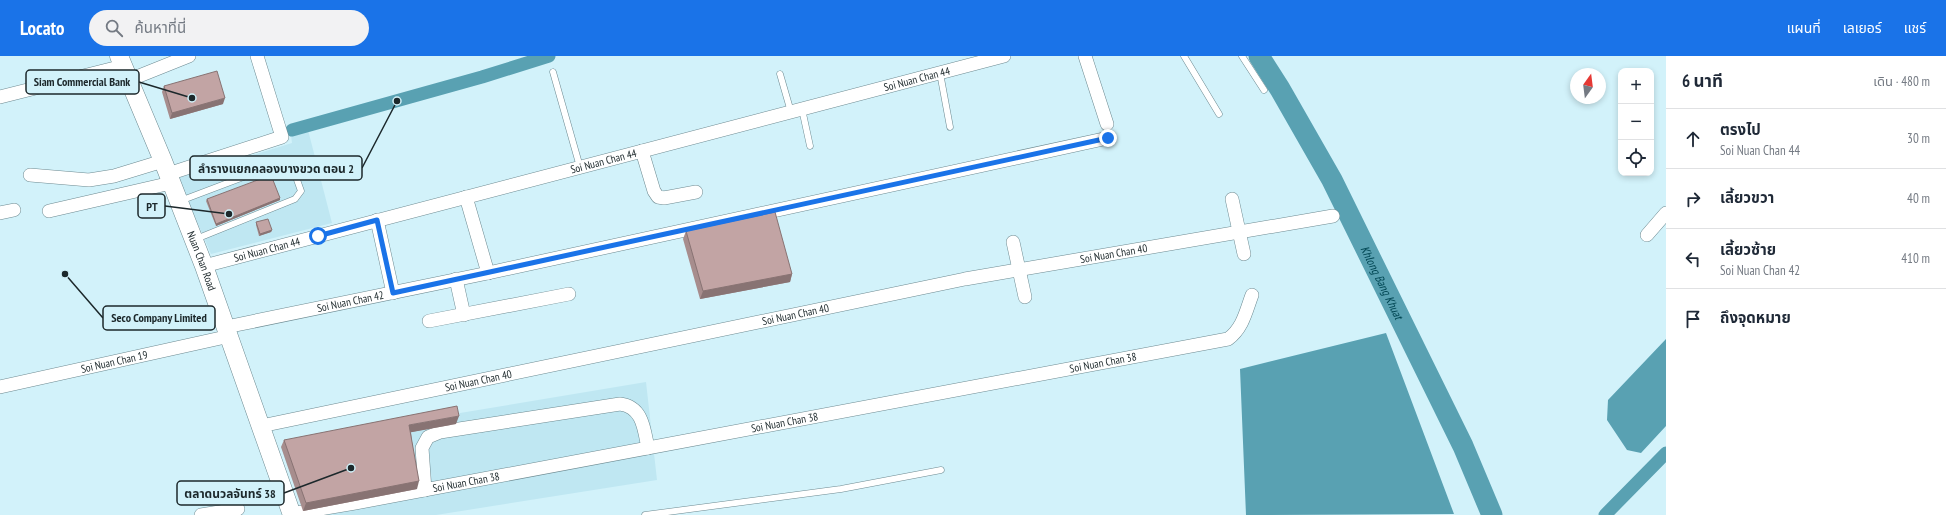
<!DOCTYPE html>
<html lang="th">
<meta charset="utf-8">
<style>
body{margin:0;font-family:"PT Sans Narrow","Noto Sans Thai",sans-serif;background:#f2f2f3;color:#1f2937}
.controls{position:absolute;right:12px;top:12px;display:grid;overflow:hidden;border-radius:8px;box-shadow:0 2px 6px #0003}
.controls button{width:36px;height:36px;display:grid;place-items:center;padding:0;border:0;border-bottom:1px solid #e0e1e3;background:#fff;color:#1f2937;font:20px sans-serif}
.compass{position:absolute;left:1570px;top:12px;width:36px;height:36px;border-radius:50%;background:#fff;box-shadow:0 2px 6px #0003;rotate:14deg}
.stop{position:absolute;width:12px;height:12px;margin:-9px;border:3px solid #1a73e8;border-radius:50%;background:#fff}
.stop.end{background:#1a73e8;border-color:#fff;box-shadow:0 1px 4px #0008}
.list{margin:0;padding:0;list-style:none}
h2{display:flex;justify-content:space-between;align-items:center;height:52px;margin:0;padding:0 16px;font-size:17px}
h2 small{font-size:13px;font-weight:400;color:#747a83}
.list li{display:grid;grid-template-columns:26px 1fr auto;gap:12px;align-items:center;box-sizing:border-box;height:60px;padding:0 16px;border-top:1px solid #e0e1e3}
.list b{display:block;font-size:15px;white-space:nowrap}
.list p{margin:0;font-size:13px;white-space:nowrap;color:#747a83}
.list em{font-size:13px;font-style:normal;color:#747a83}
.icon{flex:none;width:22px;height:22px;fill:none;stroke:currentColor;stroke-width:2;stroke-linecap:round;stroke-linejoin:round}
.map{position:relative;flex:none;width:1666px;height:459px;overflow:hidden}
header{display:flex;align-items:center;gap:24px;box-sizing:border-box;height:56px;padding:0 20px;background:#1a73e8;color:#fff}
header strong{font-size:19px}
nav{display:flex;gap:22px;margin-inline-start:auto;font-size:14px}
.search{width:280px;height:36px;background:#f2f2f3;display:flex;align-items:center;gap:10px;box-sizing:border-box;padding:0 14px;border-radius:22px;color:#747a83;font-size:15px}
main{display:flex}
aside{flex:1;background:#fff}
.map>svg:first-child{display:block}
.built{fill:#bfe7f2}
.water{fill:#59a1b2}
.lines{fill:none;stroke-linecap:round;stroke-linejoin:round}
.canal{stroke:#59a1b2;stroke-width:13}
.river{stroke:#59a1b2;stroke-width:21}
.lane-casing{stroke:#6d8a91;stroke-width:7}
.street-casing{stroke:#6d8a91;stroke-width:14}
.secondary-casing{stroke:#6d8a91;stroke-width:19}
.lane{stroke:#fff;stroke-width:6}
.street{stroke:#fff;stroke-width:13}
.secondary{stroke:#fff;stroke-width:18}
.wall{fill:#a78d8d}
.shaded-wall{fill:#887373}
.building{fill:#c2a4a4;stroke:#887373}
.route{stroke:#1a73e8;stroke-width:5}
.labels{text-anchor:middle;dominant-baseline:central;stroke-width:3;stroke-linejoin:round;paint-order:stroke}
.street-label{font-size:11px;fill:#1c282b;stroke:#d2f2fa}
.water-label{font-size:12px;font-style:italic;fill:#004653;stroke:#d2f2fa}
.leader{fill:none;stroke:#1c282b;stroke-width:1.5}
.callout-dot{fill:#1c282b;stroke:#d2f2fa;stroke-width:1.5}
.callout{fill:#d2f2fa;stroke:#1c282b;stroke-width:1.5}
.callout-label{font-size:12px;text-anchor:middle;font-weight:bold;fill:#1c282b}
</style>
<header>
<strong>Locato</strong>
<div class="search"><svg class="icon" aria-label="search" viewBox="0 0 24 24"><circle cx="10" cy="10" r="6"/><path d="M15 15l6 6"/></svg>ค้นหาที่นี่</div>
<nav><a>แผนที่</a><a>เลเยอร์</a><a>แชร์</a></nav>
</header>
<main>
<div class="map">
<svg width="1666" height="459" viewBox="0 0 1666 459">
<rect width="100%" height="100%" fill="#d2f2fa"/>
<path class="built" d="M308,74L332,167L211,198L178,122L292,87L291,79Z
M646,326L657,424L436,459H305L281,391L454,358Z"/>
<path class="water" d="M1386,277L1454,458L1246,459L1240,313Z
M1666,283V370L1641,397L1627,394L1607,364L1608,344Z"/>
<g class="lines">
<path class="canal" d="M292,74L482,21L549,0
M1605,459L1666,397"/>
<path class="river" id="s1" d="M1259,0L1280,33L1332,124L1463,390L1492,459"/>
<g class="lane-casing">
<path id="lane" d="M1184,0L1219,58
M1242,0L1264,34
M553,16L580,111
M940,17L950,71
M780,18L791,56
M802,53L810,90
M180,145L286,105L291,107L301,135L295,143L196,183
M645,459L841,433L941,414"/>
</g>
<g class="street-casing">
<g id="street">
<path d="M1085,0L1107,68"/>
<path d="M129,24L189,0"/>
<path d="M0,41L123,10"/>
<path d="M642,95L654,135L658,141L664,142L696,136"/>
<path d="M168,118L282,81L257,0"/>
<path d="M30,119L89,124L114,120L163,105"/>
<path d="M466,141L488,217"/>
<path d="M1232,143L1244,198"/>
<path d="M49,155L171,127"/>
<path d="M0,157L14,154"/>
<path d="M377,164L393,237"/>
<path d="M1647,179L1666,157"/>
<path d="M1013,186L1025,241"/>
<path id="s2" d="M204,210L1004,0"/>
<path d="M456,223L464,259"/>
<path d="M429,265L569,238"/>
<path id="s3" d="M226,271L488,217L1108,82"/>
<path id="s4" d="M0,331L230,280"/>
<path id="s5" d="M261,370L965,223L1333,160"/>
<path d="M425,434L422,392L428,381L440,376L620,348C643,351 644,373 648,392"/>
<path id="s6" d="M291,458L355,447L1228,283C1243,272 1246,255 1252,239"/>
<path d="M201,459L238,453"/>
</g>
</g>
<g class="secondary-casing">
<g id="secondary">
<path id="s7" d="M119,0L163,105L204,210L292,459"/>
</g>
</g>
<use href="#lane" class="lane"/>
<use href="#street" class="street"/>
<use href="#secondary" class="secondary"/>
</g>
<path class="wall" d="M164,30L223,48L170,63L162,36Z
M280,142V144L216,170L206,145L207,143Z
M256,166L272,174L271,176L259,180L256,169Z
M686,175L792,218L790,226L700,243L683,183Z
M456,368L411,376L417,433L303,455L281,391L284,384Z"/>
<path class="shaded-wall" d="M225,42L223,48L170,63L172,57Z
M280,142V144L216,170V168Z
M272,174L271,176L259,180L260,178Z
M792,218L790,226L700,243L703,235Z
M459,360L456,368L407,377L409,369Z
M419,425L417,433L303,455L306,447Z"/>
<path class="building" d="M217,15L225,42L172,57L164,30Z
M271,119L280,142L216,168L207,143Z
M775,156L792,218L703,235L686,175Z
M268,163L272,174L260,178L256,166Z
M457,350L459,360L409,369L419,425L306,447L284,384Z"/>
<g class="lines">
<path class="route" d="M318,180L377,164L393,237L1108,82"/>
</g>
<g class="labels">
<g class="street-label">
<text stroke="none"><textPath href="#s2" startOffset="737">Soi Nuan Chan 44</textPath></text>
<text stroke="none"><textPath href="#s2" startOffset="413">Soi Nuan Chan 44</textPath></text>
<text stroke="none"><textPath href="#s2" startOffset="65">Soi Nuan Chan 44</textPath></text>
<text stroke="none"><textPath href="#s5" startOffset="870">Soi Nuan Chan 40</textPath></text>
<text stroke="none"><textPath href="#s7" startOffset="221">Nuan Chan Road</textPath></text>
<text stroke="none"><textPath href="#s3" startOffset="127">Soi Nuan Chan 42</textPath></text>
<text stroke="none"><textPath href="#s5" startOffset="546">Soi Nuan Chan 40</textPath></text>
<text stroke="none"><textPath href="#s4" startOffset="117">Soi Nuan Chan 19</textPath></text>
<text stroke="none"><textPath href="#s6" startOffset="826">Soi Nuan Chan 38</textPath></text>
<text stroke="none"><textPath href="#s5" startOffset="222">Soi Nuan Chan 40</textPath></text>
<text stroke="none"><textPath href="#s6" startOffset="502">Soi Nuan Chan 38</textPath></text>
<text stroke="none"><textPath href="#s6" startOffset="178">Soi Nuan Chan 38</textPath></text>
</g>
<g class="water-label">
<text stroke="none"><textPath href="#s1" startOffset="258">Khlong Bang Khuat</textPath></text>
</g>
</g>
<path class="leader" d="M192 42L139 26M397 45L362 112M229 158L165 150M65 218L103 262M351 412L284 437"/>
<g class="callout-dot">
<circle cx="192" cy="42" r="4"/>
<circle cx="397" cy="45" r="4"/>
<circle cx="229" cy="158" r="4"/>
<circle cx="65" cy="218" r="4"/>
<circle cx="351" cy="412" r="4"/>
</g>
<g class="callout">
<rect x="26" y="14" width="113" height="24" rx="4"/>
<rect x="190" y="100" width="172" height="24" rx="4"/>
<rect x="138" y="138" width="27" height="24" rx="4"/>
<rect x="103" y="250" width="112" height="24" rx="4"/>
<rect x="177" y="425" width="107" height="24" rx="4"/>
</g>
<g class="callout-label">
<text x="82" y="30">Siam Commercial Bank</text>
<text x="276" y="117">ลำรางแยกคลองบางขวด ตอน 2</text>
<text x="152" y="155">PT</text>
<text x="159" y="266">Seco Company Limited</text>
<text x="230" y="442">ตลาดนวลจันทร์ 38</text>
</g>
</svg>
<div class="controls">
<button>+</button>
<button>−</button>
<button><svg class="icon" aria-label="locate" viewBox="0 0 24 24"><circle cx="12" cy="12" r="6"/><path d="M12 2v4M12 18v4M2 12h4M18 12h4"/></svg></button>
</div>
<svg class="compass" viewBox="-18 -18 36 36"><path d="M0-13l5 13h-10z" fill="#e53935"/><path d="M0 13l5-13h-10z" fill="#747a83"/></svg>
<div class="stop" style="left:318px;top:180px"></div>
<div class="stop end" style="left:1108px;top:82px"></div>
</div>
<aside>
<h2>6 นาที<small>เดิน · 480 m</small></h2>
<ul class="list">
<li><svg class="icon" aria-label="ahead" viewBox="0 0 24 24"><path d="M12 20V5M6 11l6-6 6 6"/></svg><div><b>ตรงไป</b><p>Soi Nuan Chan 44</p></div><em>30 m</em></li>
<li><svg class="icon" aria-label="right" viewBox="0 0 24 24"><path d="M7 20v-9h11M14 6l5 5-5 5"/></svg><div><b>เลี้ยวขวา</b></div><em>40 m</em></li>
<li><svg class="icon" aria-label="left" viewBox="0 0 24 24"><path d="M17 20v-9H6M10 6l-5 5 5 5"/></svg><div><b>เลี้ยวซ้าย</b><p>Soi Nuan Chan 42</p></div><em>410 m</em></li>
<li><svg class="icon" aria-label="arrive" viewBox="0 0 24 24"><path d="M6 21V4h12l-3 4 3 4H6"/></svg><div><b>ถึงจุดหมาย</b></div></li>
</ul>
</aside>
</main>
